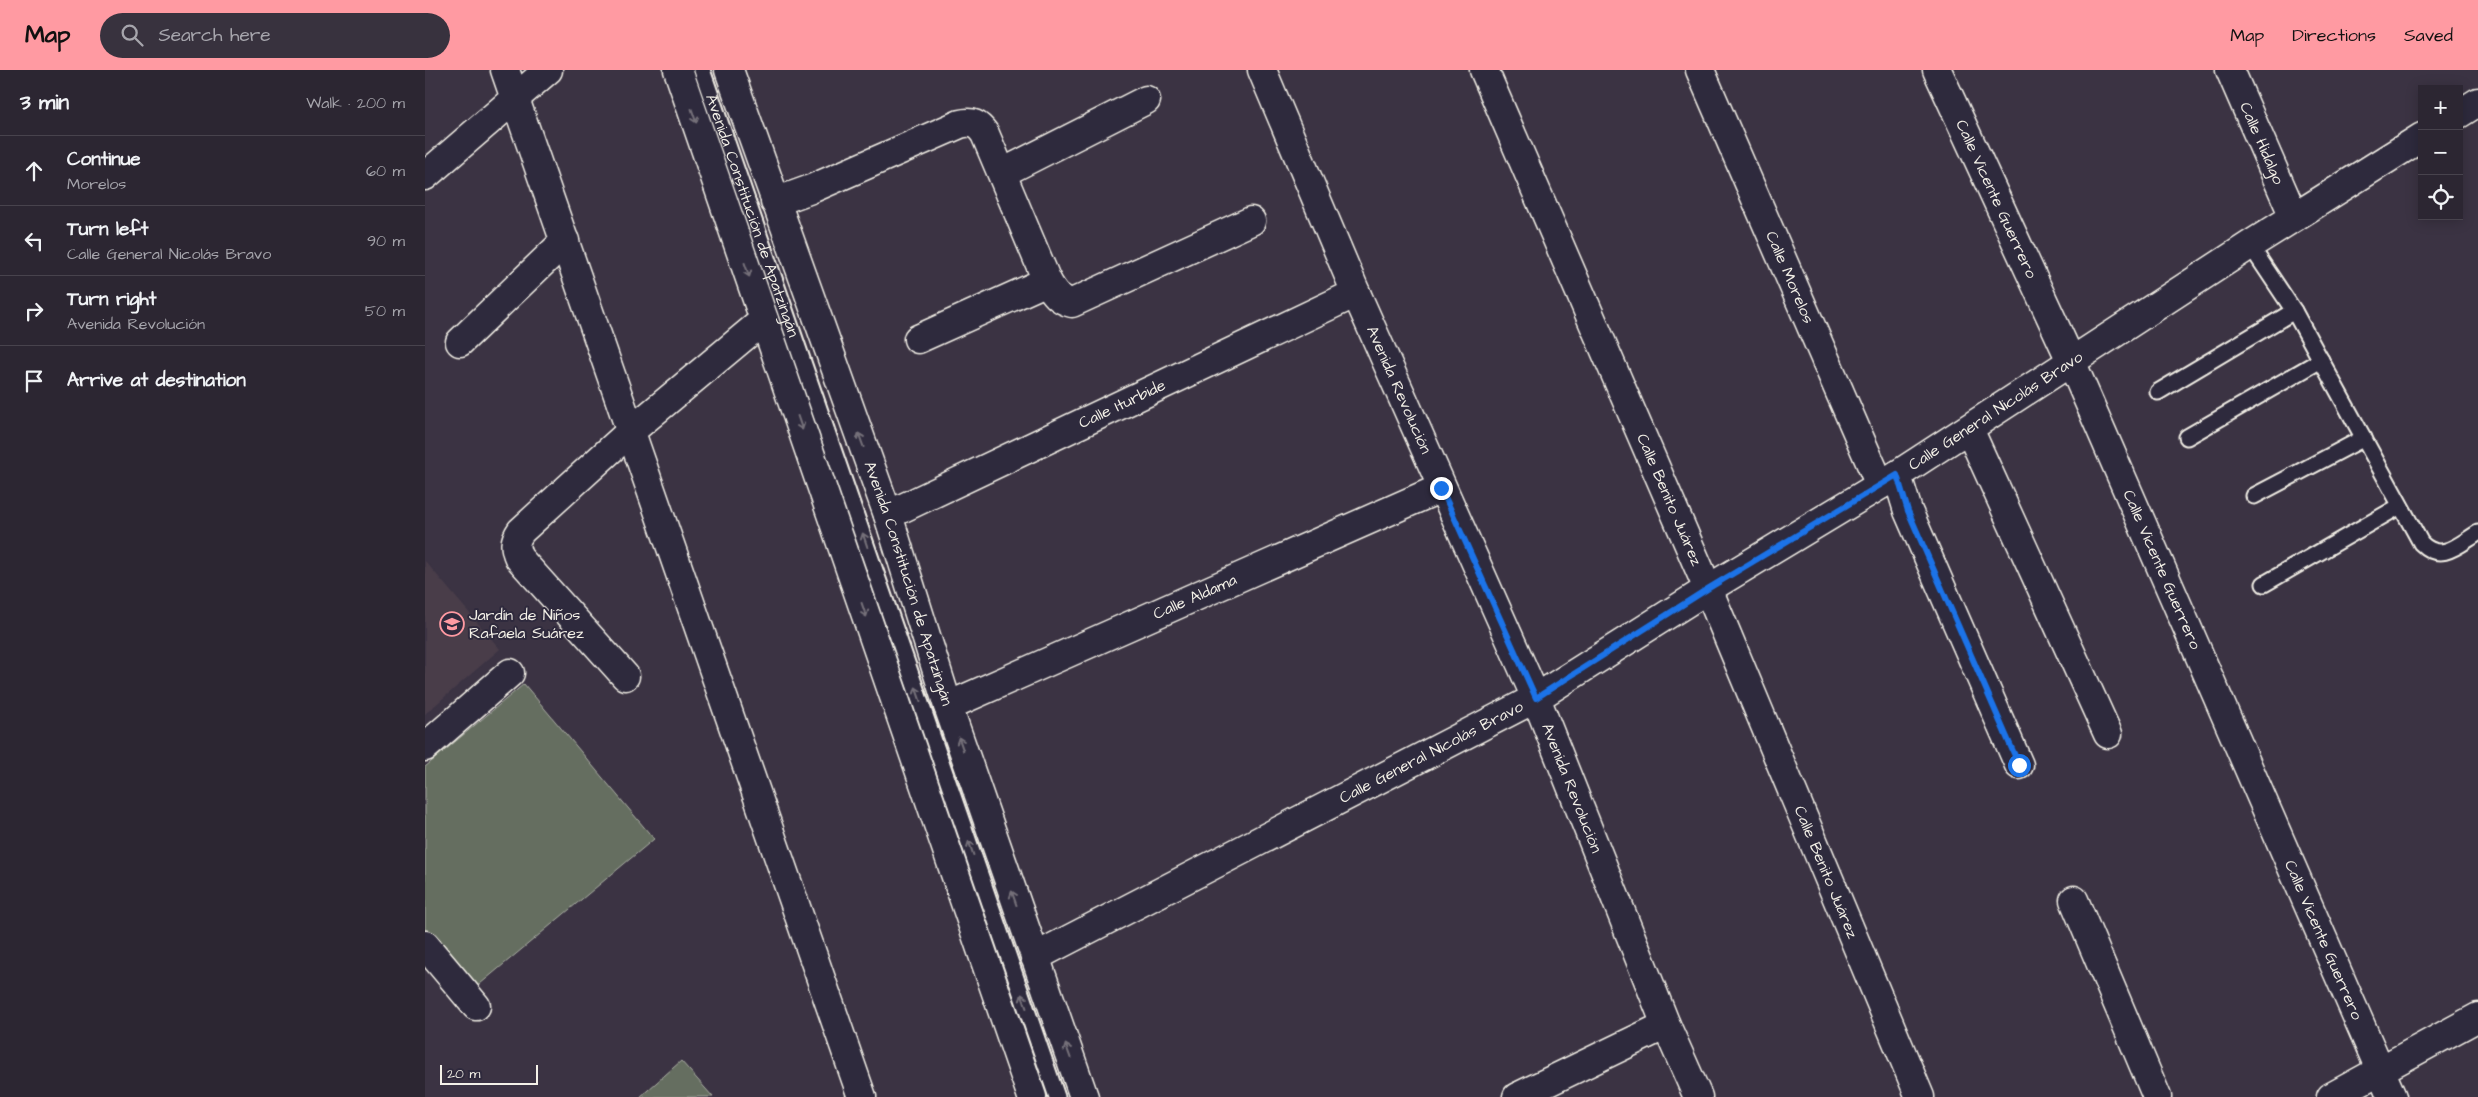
<!DOCTYPE html>
<meta charset="utf-8">
<style>
body{margin:0;font-family:"Architects Daughter",sans-serif;background:#38323e;color:#f1f3f6}
.controls{position:absolute;right:15px;top:15px;display:grid;overflow:hidden;border-radius:0px;box-shadow:0 2px 12px #0003}
.controls button{width:45px;height:45px;display:grid;place-items:center;padding:0;border:0;border-bottom:1px solid #48434d;background:#2c2632;color:#f1f3f6;font:25px sans-serif}
.scale{position:absolute;left:15px;bottom:12px;width:98px;box-sizing:border-box;padding-left:5px;border:2px solid #f4f1e8;border-top:0;font-size:14px;line-height:18px;white-space:nowrap;color:#f4f1e8;-webkit-text-stroke:4px #2f2a3d;paint-order:stroke}
.stop{position:absolute;width:15px;height:15px;margin:-11px;border:4px solid #1a73e8;border-radius:50%;background:#fff}
.stop.end{background:#1a73e8;border-color:#fff;box-shadow:0 1px 5px #0008}
.list{margin:0;padding:0;list-style:none}
h2{display:flex;justify-content:space-between;align-items:center;height:65px;margin:0;padding:0 20px;font-size:21px}
h2 small{font-size:16px;font-weight:400;color:#a6a5ac}
.list li{display:grid;grid-template-columns:32px 1fr auto;gap:15px;align-items:center;box-sizing:border-box;height:70px;padding:0 20px;border-top:1px solid #48434d}
.list b{display:block;font-size:19px;white-space:nowrap}
.list p{margin:0;font-size:16px;white-space:nowrap;color:#a6a5ac}
.list em{font-size:16px;font-style:normal;color:#a6a5ac}
.icon{flex:none;width:28px;height:28px;fill:none;stroke:currentColor;stroke-width:2;stroke-linecap:round;stroke-linejoin:round}
.map{position:relative;flex:none;width:2053px;height:1027px;overflow:hidden}
header{display:flex;align-items:center;gap:30px;box-sizing:border-box;height:70px;padding:0 25px;background:#ff9aa2;color:#111}
header strong{font-size:24px}
nav{display:flex;gap:28px;margin-inline-start:auto;font-size:18px}
.search{width:350px;height:45px;background:#38323e;display:flex;align-items:center;gap:12px;box-sizing:border-box;padding:0 18px;border-radius:28px;color:#a6a5ac;font-size:19px}
main{display:flex}
aside{flex:1;background:#2c2632}
.map>svg:first-child{display:block}
.built{fill:#493d4a}
.green{fill:#656e61;stroke:#acb0a4}
.lines{fill:none;stroke-linecap:round;stroke-linejoin:round}
.lane-casing{stroke:#f4f1e8;stroke-width:19}
.street-casing{stroke:#f4f1e8;stroke-width:31}
.secondary-casing{stroke:#f4f1e8;stroke-width:31}
.lane{stroke:#2f2a3d;stroke-width:15}
.street{stroke:#2f2a3d;stroke-width:28}
.secondary{stroke:#2f2a3d;stroke-width:28}
.oneway{stroke:#747079}
.route{stroke:#1a73e8;stroke-width:6}
.labels{text-anchor:middle;dominant-baseline:central;stroke-width:4;stroke-linejoin:round;paint-order:stroke}
.street-label{font-size:16px;fill:#f4f1e8;stroke:#2f2a3d}
.poi-label{font-size:16px;fill:#f4f1e8;stroke:#2f2a3d;text-anchor:start}
</style>
<header>
<strong>Map</strong>
<div class="search"><svg class="icon" aria-label="search" viewBox="0 0 24 24"><circle cx="10" cy="10" r="6"/><path d="M15 15l6 6"/></svg>Search here</div>
<nav><a>Map</a><a>Directions</a><a>Saved</a></nav>
</header>
<main>
<aside>
<h2>3 min<small>Walk · 200 m</small></h2>
<ul class="list">
<li><svg class="icon" aria-label="ahead" viewBox="0 0 24 24"><path d="M12 20V5M6 11l6-6 6 6"/></svg><div><b>Continue</b><p>Morelos</p></div><em>60 m</em></li>
<li><svg class="icon" aria-label="left" viewBox="0 0 24 24"><path d="M17 20v-9H6M10 6l-5 5 5 5"/></svg><div><b>Turn left</b><p>Calle General Nicolás Bravo</p></div><em>90 m</em></li>
<li><svg class="icon" aria-label="right" viewBox="0 0 24 24"><path d="M7 20v-9h11M14 6l5 5-5 5"/></svg><div><b>Turn right</b><p>Avenida Revolución</p></div><em>50 m</em></li>
<li><svg class="icon" aria-label="arrive" viewBox="0 0 24 24"><path d="M6 21V4h12l-3 4 3 4H6"/></svg><div><b>Arrive at destination</b></div></li>
</ul>
</aside>
<div class="map">
<svg width="2053" height="1027" viewBox="0 0 2053 1027">
<rect width="100%" height="100%" fill="#3b3343"/>
<filter id="ink" filterUnits="userSpaceOnUse"><feTurbulence type="fractalNoise" baseFrequency=".02" numOctaves="2"/><feDisplacementMap in="SourceGraphic" scale="10" xChannelSelector="R" yChannelSelector="G"/><feConvolveMatrix kernelMatrix="1 2 1 2 8 2 1 2 1" color-interpolation-filters="sRGB"/></filter>
<g filter="url(#ink)">
<path class="built" d="M0,491L75,579L0,644Z"/>
<path class="green" d="M99,614L229,769L49,919L0,861V697Z
M256,991L288,1027H215Z"/>
<g class="lines">
<g class="lane-casing">
<g id="lane">
<path id="s1" d="M277,0L632,1027"/>
<path d="M1825,175L1869,241L1996,473C2016,493 2033,475 2053,463"/>
<path d="M1733,322L1869,241"/>
<path d="M1762,367L1896,290"/>
<path d="M1829,426L1939,368"/>
<path d="M1839,514L1975,436"/>
</g>
</g>
<g class="street-casing">
<g id="street">
<path d="M80,0L437,1027"/>
<path id="s2" d="M1059,0L1283,519L1495,1027"/>
<path id="s3" d="M1275,0L1455,415"/>
<path id="s4" d="M1512,0L1646,291L1967,1027"/>
<path id="s5" d="M1805,0L1869,147"/>
<path d="M577,103L721,30"/>
<path d="M0,106L123,0"/>
<path d="M350,132L386,119L535,54C547,51 553,54 560,64L622,211C629,223 634,230 647,233L826,151"/>
<path d="M493,269L622,211"/>
<path d="M35,272L140,171"/>
<path d="M1544,359L1683,664"/>
<path d="M1472,405L1483,441L1594,695"/>
<path id="s6" d="M463,445L931,223"/>
<path d="M200,606L94,488C89,477 89,471 96,461L206,361L339,250"/>
<path id="s7" d="M523,636L1016,418"/>
<path d="M0,677L85,603"/>
<path d="M1649,830L1732,1027"/>
<path d="M0,875L51,936"/>
<path id="s8" d="M610,887L1111,628"/>
<path d="M1092,1027L1241,955"/>
<path d="M1906,1027L2053,947"/>
</g>
</g>
<g class="secondary-casing">
<g id="secondary">
<path d="M253,0L607,1027"/>
<path id="s9" d="M304,0L463,445L523,636L659,1027"/>
<path id="s10" d="M837,0L931,223L1111,628L1241,955L1273,1027"/>
<path d="M2034,44L2053,32"/>
<path id="s11" d="M1111,628L1283,519L1472,405L1825,175L1997,67"/>
</g>
</g>
<use href="#lane" class="lane"/>
<use href="#street" class="street"/>
<use href="#secondary" class="secondary"/>
</g>
<defs><path id="oneway-shaft" d="M-6 0H5M1.5-3L5.5 0L1.5 3" fill="none" stroke-width="1.6" stroke-linecap="round" stroke-linejoin="round" transform="scale(1.25)"/></defs>
<g class="oneway">
<use href="#oneway-shaft" transform="translate(269 46) rotate(71)"/>
<use href="#oneway-shaft" transform="translate(322 200) rotate(71)"/>
<use href="#oneway-shaft" transform="translate(375 353) rotate(71)"/>
<use href="#oneway-shaft" transform="translate(436 370) rotate(-110)"/>
<use href="#oneway-shaft" transform="translate(440 470) rotate(-109)"/>
<use href="#oneway-shaft" transform="translate(439 540) rotate(71)"/>
<use href="#oneway-shaft" transform="translate(493 624) rotate(-109)"/>
<use href="#oneway-shaft" transform="translate(536 674) rotate(-109)"/>
<use href="#oneway-shaft" transform="translate(546 778) rotate(-109)"/>
<use href="#oneway-shaft" transform="translate(589 828) rotate(-109)"/>
<use href="#oneway-shaft" transform="translate(599 931) rotate(-109)"/>
<use href="#oneway-shaft" transform="translate(643 981) rotate(-110)"/>
</g>
</g>
<g class="lines" filter="url(#ink)">
<path class="route" d="M1016,418L1111,628L1284,518L1472,405L1483,441L1594,695"/>
</g>
<defs>
<g id="school-ring" transform="scale(1.25)"><circle r="9.5" fill="#2f2a3d" stroke="#ff9aa2" stroke-width="1.5"/><path d="M0-5L7-2L0 1L-7-2ZM-4 1L0 2.5L4 1V4Q0 6-4 4Z" fill="#ff9aa2"/></g>
</defs>
<g fill-rule="evenodd">
<use href="#school-ring" x="27" y="554"/>
</g>
<g class="labels">
<g class="street-label">
<text stroke="none"><textPath href="#s5" startOffset="80">Calle Hidalgo</textPath></text>
<text stroke="none"><textPath href="#s4" startOffset="142">Calle Vicente Guerrero</textPath></text>
<text stroke="none"><textPath href="#s1" startOffset="154">Avenida Constitución de Apatzingán</textPath></text>
<text stroke="none"><textPath href="#s3" startOffset="226">Calle Morelos</textPath></text>
<text stroke="none"><textPath href="#s10" startOffset="348">Avenida Revolución</textPath></text>
<text stroke="none"><textPath href="#s6" startOffset="259">Calle Iturbide</textPath></text>
<text stroke="none"><textPath href="#s11" startOffset="542">Calle General Nicolás Bravo</textPath></text>
<text stroke="none"><textPath href="#s2" startOffset="468">Calle Benito Juárez</textPath></text>
<text stroke="none"><textPath href="#s4" startOffset="548">Calle Vicente Guerrero</textPath></text>
<text stroke="none"><textPath href="#s9" startOffset="544">Avenida Constitución de Apatzingán</textPath></text>
<text stroke="none"><textPath href="#s7" startOffset="270">Calle Aldama</textPath></text>
<text stroke="none"><textPath href="#s8" startOffset="446">Calle General Nicolás Bravo</textPath></text>
<text stroke="none"><textPath href="#s10" startOffset="782">Avenida Revolución</textPath></text>
<text stroke="none"><textPath href="#s2" startOffset="872">Calle Benito Juárez</textPath></text>
<text stroke="none"><textPath href="#s4" startOffset="952">Calle Vicente Guerrero</textPath></text>
</g>
<g class="poi-label">
<text x="44" y="545">Jardín de Niños<tspan x="44" dy="18">Rafaela Suárez</tspan></text>
</g>
</g>
</svg>
<div class="controls">
<button>+</button>
<button>−</button>
<button><svg class="icon" aria-label="locate" viewBox="0 0 24 24"><circle cx="12" cy="12" r="6"/><path d="M12 2v4M12 18v4M2 12h4M18 12h4"/></svg></button>
</div>
<div class="scale">20 m</div>
<div class="stop" style="left:1594px;top:695px"></div>
<div class="stop end" style="left:1016px;top:418px"></div>
</div>
</main>
